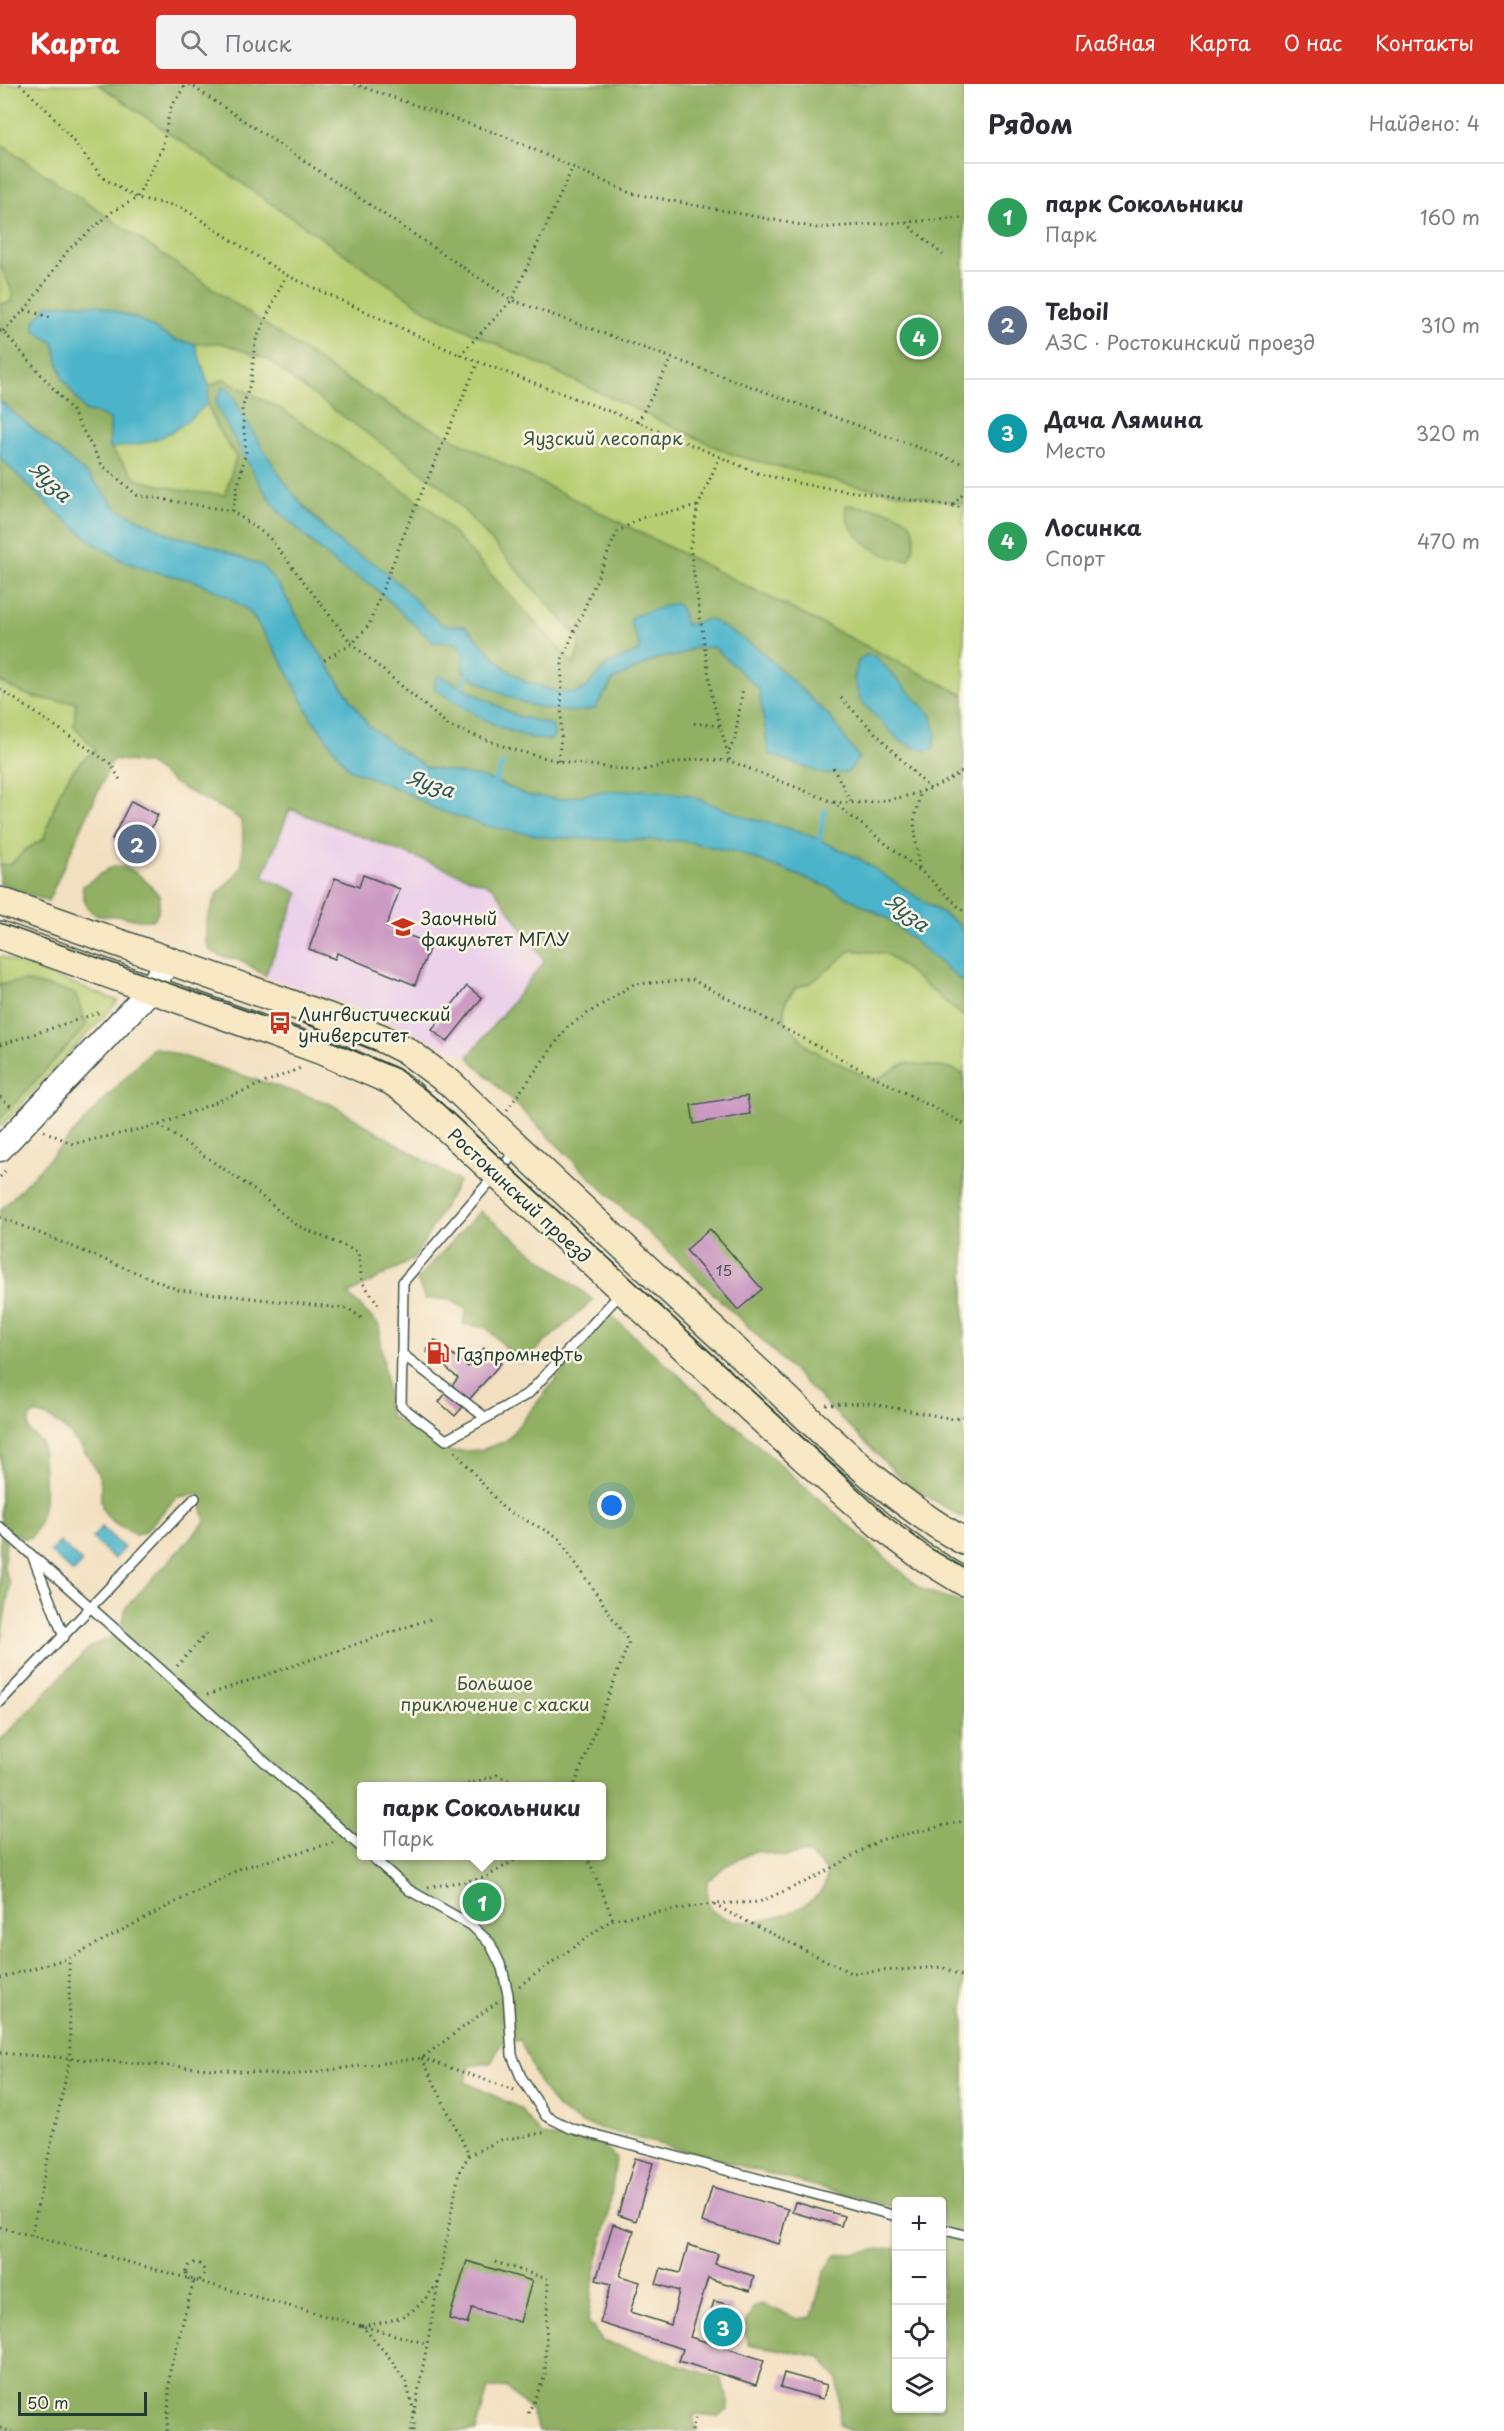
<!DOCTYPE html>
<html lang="ru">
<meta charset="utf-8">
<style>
body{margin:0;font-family:"Playpen Sans",sans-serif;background:#f2f2f3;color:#2b2b33}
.controls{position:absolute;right:18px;bottom:18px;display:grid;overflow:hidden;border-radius:6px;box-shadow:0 2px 4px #0004}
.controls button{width:54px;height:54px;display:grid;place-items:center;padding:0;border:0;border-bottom:2px solid #e1e1e2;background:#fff;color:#2b2b33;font:30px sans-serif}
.scale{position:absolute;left:18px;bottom:15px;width:129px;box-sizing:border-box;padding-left:6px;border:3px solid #1f3d34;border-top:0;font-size:16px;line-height:21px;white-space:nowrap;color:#1f3d34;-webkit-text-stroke:4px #fcf5e5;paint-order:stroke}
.you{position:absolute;left:612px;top:1422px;width:21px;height:21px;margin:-15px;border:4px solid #fff;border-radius:50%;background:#1a73e8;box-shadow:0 0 0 9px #1a73e833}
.badge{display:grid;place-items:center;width:39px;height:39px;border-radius:50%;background:#d93025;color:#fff;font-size:20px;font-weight:700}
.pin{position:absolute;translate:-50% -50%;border:3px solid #fff;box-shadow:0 2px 6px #0006}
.popup{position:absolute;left:357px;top:1698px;width:249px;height:78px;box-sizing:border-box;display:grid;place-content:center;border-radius:6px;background:#fff;filter:drop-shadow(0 2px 4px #0005);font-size:20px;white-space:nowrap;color:#7c7c81}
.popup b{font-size:22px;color:#2b2b33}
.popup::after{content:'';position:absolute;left:50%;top:100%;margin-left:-12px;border:12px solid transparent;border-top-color:#fff}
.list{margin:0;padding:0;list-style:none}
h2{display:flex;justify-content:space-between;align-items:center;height:78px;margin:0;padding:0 24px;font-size:26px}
h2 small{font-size:20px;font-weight:400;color:#7c7c81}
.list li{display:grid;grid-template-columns:39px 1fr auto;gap:18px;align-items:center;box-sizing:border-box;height:108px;padding:0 24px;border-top:2px solid #e1e1e2}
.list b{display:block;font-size:22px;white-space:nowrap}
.list p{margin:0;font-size:20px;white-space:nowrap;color:#7c7c81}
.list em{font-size:20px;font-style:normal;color:#7c7c81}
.icon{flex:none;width:33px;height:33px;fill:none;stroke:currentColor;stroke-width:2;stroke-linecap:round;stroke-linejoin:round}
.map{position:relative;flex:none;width:964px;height:2347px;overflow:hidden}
header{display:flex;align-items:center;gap:36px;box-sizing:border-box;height:84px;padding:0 30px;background:#d93025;color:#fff}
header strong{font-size:28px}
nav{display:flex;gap:33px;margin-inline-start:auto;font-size:21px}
.search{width:420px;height:54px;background:#f2f2f3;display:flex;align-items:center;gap:15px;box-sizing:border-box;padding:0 21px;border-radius:6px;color:#7c7c81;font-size:22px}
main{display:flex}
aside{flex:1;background:#fff}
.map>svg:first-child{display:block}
.built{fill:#ecd1ea}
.green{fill:#b7cd72;stroke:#6b8553;stroke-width:1.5}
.forest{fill:#91b064;stroke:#58764c;stroke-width:1.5;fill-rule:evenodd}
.water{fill:#4cb4ca;stroke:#36787f;stroke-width:1.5}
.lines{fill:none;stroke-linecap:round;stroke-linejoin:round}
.stream{stroke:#4cb4ca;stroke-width:5}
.building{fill:#cb99c2}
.service-casing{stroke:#3f5549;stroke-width:12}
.tertiary-casing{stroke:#3f5549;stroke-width:27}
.secondary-casing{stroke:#3f5549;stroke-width:30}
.path{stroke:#3f5549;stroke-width:3;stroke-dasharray:1.5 4.5;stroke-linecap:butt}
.service{stroke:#fff;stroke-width:9}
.tertiary{stroke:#fff;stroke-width:24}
.secondary{stroke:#f8e8c3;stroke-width:27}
.tram{stroke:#1f3d34;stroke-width:1.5}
.labels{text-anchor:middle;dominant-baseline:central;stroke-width:5;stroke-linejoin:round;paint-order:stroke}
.number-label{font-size:15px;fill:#4a5458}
.park-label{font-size:18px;fill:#3d5a40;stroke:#fcf5e5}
.poi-label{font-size:18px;fill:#1f3d34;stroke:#fcf5e5;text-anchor:start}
.street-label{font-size:18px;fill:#1f3d34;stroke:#fcf5e5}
.water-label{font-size:20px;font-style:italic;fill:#2a5b5a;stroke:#fcf5e5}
</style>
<header>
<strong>Карта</strong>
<div class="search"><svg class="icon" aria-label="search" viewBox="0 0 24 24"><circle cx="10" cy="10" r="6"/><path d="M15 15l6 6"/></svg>Поиск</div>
<nav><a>Главная</a><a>Карта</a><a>О нас</a><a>Контакты</a></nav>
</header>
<main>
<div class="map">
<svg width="964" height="2347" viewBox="0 0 964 2347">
<rect width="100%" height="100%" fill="#fcf5e5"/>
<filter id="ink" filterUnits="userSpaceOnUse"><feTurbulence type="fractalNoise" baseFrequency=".0167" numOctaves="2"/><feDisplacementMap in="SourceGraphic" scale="12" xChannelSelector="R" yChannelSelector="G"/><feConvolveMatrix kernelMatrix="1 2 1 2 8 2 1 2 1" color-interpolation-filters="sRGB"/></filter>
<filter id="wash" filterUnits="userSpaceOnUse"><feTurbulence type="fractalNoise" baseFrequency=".008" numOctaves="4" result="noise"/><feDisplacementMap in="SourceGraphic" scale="24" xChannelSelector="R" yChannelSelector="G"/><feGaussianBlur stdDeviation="1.35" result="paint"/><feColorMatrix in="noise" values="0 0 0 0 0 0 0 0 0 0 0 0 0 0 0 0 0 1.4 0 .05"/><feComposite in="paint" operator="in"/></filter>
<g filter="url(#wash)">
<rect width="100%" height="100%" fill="#f2dfbf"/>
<path class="built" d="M290,725L493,803L545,877L468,973L353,922L265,892L299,809L263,793Z"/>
<path class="green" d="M0,0H964V851L958,840L688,711L0,317Z
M0,597C29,615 42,616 76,618L75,642L96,666C63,687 55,719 44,755L25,766L10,782L0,780Z
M851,866L887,870L964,933V991L951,984L905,979L874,997L810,965L784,936L785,918L796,904L812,898Z
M0,872L118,917L0,1043Z"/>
<path class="forest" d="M98,0H964V420L851,401L733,371L430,229Z
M5,63L344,294L404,330L964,611V851L958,840L933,823L802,748L745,733L603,707L561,715L528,712L501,699L426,683L397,664L368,641L309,553L281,505L229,469L199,457L173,452L118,425L90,393L0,317V220L11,218L12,208L0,179V65ZM71,220L97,221L140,236L174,256L195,260L222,259L269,276L295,298L444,404L579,555V564L574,581L431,425L284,327L224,295L209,302L207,320L218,345L236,373L225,411L186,407L138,396L110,364V335L97,329L86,328L62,293L54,259L48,221ZM264,369L289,406L328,447L346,465L378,482L442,542H465L505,584L526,598L555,607L575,609L586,604L607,581L639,567L640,563L636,551L680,523L686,541L829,632L769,670L760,605L714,563L694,564L677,572L658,574L613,596L607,609L514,615L478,597L462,586L464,569L457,559L433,558L372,501L338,481L309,457ZM447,595L517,632L549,640L551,656L516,648ZM904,604L932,632L899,656Z
M0,374L55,427L95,460L123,477L148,486L195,497L227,512L250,528L281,576L311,633L349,685L405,708L551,754L684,757L740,769L826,802L887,834L964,899V933L887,870L852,866L812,898L795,904L785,918L784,936L810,965L874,997L905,979L951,984L964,991V1435L907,1400L754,1248L597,1100L468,973L545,877L493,803L290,725L263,793L299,809L265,892L243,877L221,872L209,866L206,857V839L216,812L238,788L242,780L243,747L241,737L233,730L180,703L148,680L113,675L48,817L0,800V780L10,781L25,766L44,755C55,719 63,687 96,666L74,642L76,618C42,616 29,615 0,597Z
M846,421C880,425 933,425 909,476C883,476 842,451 846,421Z
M113,782C135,782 146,797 160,812L158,829L153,836C139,837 134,835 120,832C114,831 107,833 101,832C87,830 82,814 83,802Z
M24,897L75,909L87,941L0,1035V900Z
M154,963L329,1019L459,1097L414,1175L348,1210L379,1241L390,1332L450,1368L481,1366L506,1357L609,1230L921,1505L964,1520V2347H849L840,2341L838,2295L821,2273L748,2260L743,2244L754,2222L763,2220L797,2235L812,2233L824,2188L836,2171L896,2163V2324H942V2118H896V2124L581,2039L558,2025L539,1999L520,1956L502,1959L491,1979L470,1982L465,1998L520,2024L542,2052L599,2059L616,2074L609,2128L594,2192L588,2237L602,2257L720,2294L728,2311V2326L718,2332L696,2330L693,2334L697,2347H539L531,2327L506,2303L488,2305L476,2347H0V1656L91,1562L120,1550L126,1523L205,1438L199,1410L177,1413L144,1448L135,1450C125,1444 111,1439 105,1429C97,1417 104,1403 99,1392C90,1371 58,1329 34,1330C28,1335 28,1339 29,1347L41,1358L42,1363C44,1392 50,1428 31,1453L25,1455L11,1448L1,1438L0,1127ZM362,1702H602V1772H362ZM755,1767L786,1772L802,1769L810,1771L827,1787C826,1793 826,1801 823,1805C804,1831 743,1849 715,1829C706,1822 707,1809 707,1798L725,1782Z
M480,1127L593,1216L521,1279L487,1244L463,1240L467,1225L448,1215H425L417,1196Z
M0,1451L6,1457L4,1485L10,1500L0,1559Z"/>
<path class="water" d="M71,220L98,221L140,236L174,256L195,260L209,302L207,320C177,349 153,362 110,364V335L97,329L86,328L62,293L54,259L35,247L34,238L48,221Z
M223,302L229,305C261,363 293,422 346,464C355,471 368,475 378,482C401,499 420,523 442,541L465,542L505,584L526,598L555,607L575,609L586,604L607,581L639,567L640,562L630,538L633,532L675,519L680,523L686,541L710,535L758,564L829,632L859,674L848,688L823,690L769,670L759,605L714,563L694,564L677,572L658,574L613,596L595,625C548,635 500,612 462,586L464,569L457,559L433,558L372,501L338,482L279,428L261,402L218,325L216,317Z
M0,317L90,393L118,425L173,452L199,457L263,482L281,505L309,553L368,641L397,664L426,683L486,694L529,712L561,715L603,707L650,706L688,711L745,733L802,748L858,774L958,840L964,851V899L887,834L826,802L740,769L684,757L551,754L486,742L436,725L405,708L349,685L311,633L281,576L250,528L227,512L195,497L148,486L123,477L95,460L55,427L0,374Z
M866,571L875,572L932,632L936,651L933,665L923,667L899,656L861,617L854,595L858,577Z
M441,592L517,632L549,640L554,645V651L551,656C513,656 466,626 435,605V594Z
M102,1443L124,1464L114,1475L92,1454Z
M60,1458L82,1478L73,1489L50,1468Z"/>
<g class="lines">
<path class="stream" d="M460,610V604L472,584
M493,703L503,679
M818,763L825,726"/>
</g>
<g id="blocks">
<path class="building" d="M131,717L158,731L139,769L112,755Z
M363,791L400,805L386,843L431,860L415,901L337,869L335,875L309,865L335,794L359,803Z
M467,902L482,914L447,958L432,946Z
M747,1012L750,1030L694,1040L691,1021Z
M710,1145L762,1205L738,1226L686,1166Z
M435,1256L468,1283L484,1264L501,1279L455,1332L439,1318L458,1294L426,1267Z
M635,2074L653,2079L636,2137L618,2131Z
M712,2103L788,2125L779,2160L702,2138Z
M795,2118L844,2132L841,2142L792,2128Z
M613,2140L634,2147L620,2192L640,2198L630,2228L671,2241L679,2207L656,2200L661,2184L680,2189L688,2161L718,2170L715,2180L754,2192L750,2207L708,2194L690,2253L764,2276L756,2301L679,2277L683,2265L600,2239L611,2200L596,2196Z
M467,2177L532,2197L520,2238L472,2224L467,2240L449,2235Z
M714,2217L733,2222L727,2246L707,2240Z
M784,2289L827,2301L823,2315L780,2303Z"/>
</g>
</g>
<g filter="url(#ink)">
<use href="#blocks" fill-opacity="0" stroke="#3f5549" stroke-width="1.5"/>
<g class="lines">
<g class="service-casing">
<path id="service" d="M517,1066L403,1198L402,1270L486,1334L529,1309L621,1209
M402,1270L401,1322L446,1356L486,1334
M0,1443L362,1764
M33,1473L64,1553
M0,1618L195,1414
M371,1772L409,1806L471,1841L490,1859L502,1884L508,1910L512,1971L521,1993L546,2032L570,2044L896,2132
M942,2145L964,2151"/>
</g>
<g class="tertiary-casing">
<path id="tertiary" d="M0,1065L143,914L168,878"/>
</g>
<g class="secondary-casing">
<path id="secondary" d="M0,817L334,935L381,954L407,967L450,999C548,1093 648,1186 748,1278C814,1339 885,1414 964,1457
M0,851L322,967L391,997L409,1009L804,1374L880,1441L920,1471L964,1498"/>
</g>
<path class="path" d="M20,0L51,30L103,94L137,114L181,123L286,191L460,271L638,338L760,390L802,400L964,424
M189,0L512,216L964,380
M354,0L504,52L630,109L817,144L964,134
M906,139L943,171
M25,226L53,234
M0,247H3L71,325L102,381L137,411L232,427L269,453L352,560L449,642L514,666L558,677L638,687L693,675L730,677L833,718L927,792L964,828
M3,247L25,226L69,165L112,128L137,114L162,65L170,25L186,0
M460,271L512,216L573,83
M638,338L672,274
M720,372L698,422L690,463L712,613L730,677
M953,421L964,409
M232,427L246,367L242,325L251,297L255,258L286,191
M324,576L352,560L369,541L408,440L478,278
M0,605L111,680L120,696
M841,614L930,705
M694,639L720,642
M729,667L735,654L743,603
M558,677L561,655L562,576L617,448L641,434L698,422
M833,684L852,719
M834,718C875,722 931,711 964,686
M919,784L914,738L920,709
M0,961L101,928
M0,1013L12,1023
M507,1026L568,942L634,900L693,896L964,1040
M159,1041L253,1105L296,1141L358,1168L362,1198L379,1221
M44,1047L73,1060L159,1041L303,983
M0,1093L7,1085
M0,1133L179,1206L349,1225L364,1236
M826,1321L868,1319L954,1335L964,1333
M455,1367L504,1425L558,1453L629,1558L574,1702
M177,1582L208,1548
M207,1611L433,1534
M462,1702L497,1691L522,1702
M587,1772L613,1835
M428,1803L485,1794L521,1772
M714,1821L851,1889L942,1883L964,1893
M0,1894L69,1874L241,1784L336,1758
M519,1902L613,1835L712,1820L759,1818L812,1795L880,1756L964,1737
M0,1969L291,1991L422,1974L497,1918
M422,1974L514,2006
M422,1974L469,2071
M0,2143L428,2260
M31,2152L70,1974L69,1874
M495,2178L548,2195L545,2292L528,2330
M186 2188a9 9 0 1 1 18 0a9 9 0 1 1-18 0Z
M414,2328L406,2298L389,2273L362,2242C404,2235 412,2233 438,2199
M0,2344L12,2347
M167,2347L170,2287L194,2196
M411,2347L459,2088L469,2071L501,2056L548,2048
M414,2347V2338
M692,2347L695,2333"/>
<use href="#service" class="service"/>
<use href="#tertiary" class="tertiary"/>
<use href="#secondary" class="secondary"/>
<path class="tram" d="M0,839L326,955L398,985L437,1015L886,1431L930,1464L964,1484
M303,938L375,966"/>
</g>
</g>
<defs>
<g id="university-bare" transform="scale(1.8)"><path d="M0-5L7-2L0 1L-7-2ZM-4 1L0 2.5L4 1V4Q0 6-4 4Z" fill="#c8321e" stroke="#fcf5e5" stroke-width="2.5" paint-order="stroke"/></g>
<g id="bus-bare" transform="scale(1.8)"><path d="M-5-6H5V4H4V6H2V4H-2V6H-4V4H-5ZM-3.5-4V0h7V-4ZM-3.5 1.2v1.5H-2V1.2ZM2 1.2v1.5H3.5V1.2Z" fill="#c8321e" stroke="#fcf5e5" stroke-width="2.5" paint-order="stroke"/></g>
<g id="fuel-bare" transform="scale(1.8)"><path d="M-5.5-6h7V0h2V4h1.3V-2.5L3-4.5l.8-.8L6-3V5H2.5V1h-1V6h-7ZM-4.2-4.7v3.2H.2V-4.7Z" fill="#c8321e" stroke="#fcf5e5" stroke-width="2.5" paint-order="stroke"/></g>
</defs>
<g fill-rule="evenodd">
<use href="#university-bare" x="403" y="843"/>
<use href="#bus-bare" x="280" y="939"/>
<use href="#fuel-bare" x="438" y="1269"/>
</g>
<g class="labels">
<g class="number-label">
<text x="724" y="1185">15</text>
</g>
<g class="park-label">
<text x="603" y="353">Яузский лесопарк</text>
<text x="495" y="1598">Большое<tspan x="495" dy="21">приключение с хаски</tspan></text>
</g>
<g class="poi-label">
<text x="421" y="833">Заочный<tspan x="421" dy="21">факультет МГЛУ</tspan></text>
<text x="298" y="929">Лингвистический<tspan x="298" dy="21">университет</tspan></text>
<text x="456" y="1269">Газпромнефть</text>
</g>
<g class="street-label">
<text transform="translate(520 1111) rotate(43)">Ростокинский проезд</text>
</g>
<g class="water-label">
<text transform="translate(51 397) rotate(44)">Яуза</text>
<text transform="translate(431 699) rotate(18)">Яуза</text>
<text transform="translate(908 828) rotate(38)">Яуза</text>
</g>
</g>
</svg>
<div class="controls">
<button>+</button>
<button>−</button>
<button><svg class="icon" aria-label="locate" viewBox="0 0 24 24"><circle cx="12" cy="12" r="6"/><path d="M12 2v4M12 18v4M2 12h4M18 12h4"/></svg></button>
<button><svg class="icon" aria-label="layers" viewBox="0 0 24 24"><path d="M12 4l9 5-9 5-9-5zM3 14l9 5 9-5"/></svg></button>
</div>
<div class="scale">50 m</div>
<div class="you"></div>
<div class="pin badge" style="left:482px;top:1818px;background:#2e9e5b">1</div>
<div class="popup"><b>парк Сокольники</b>Парк</div>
<div class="pin badge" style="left:137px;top:760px;background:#5c6f8a">2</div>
<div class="pin badge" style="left:723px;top:2243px;background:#0f9aa8">3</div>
<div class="pin badge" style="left:919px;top:253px;background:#2e9e5b">4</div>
</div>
<aside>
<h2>Рядом<small>Найдено: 4</small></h2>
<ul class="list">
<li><span class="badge" style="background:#2e9e5b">1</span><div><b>парк Сокольники</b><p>Парк</p></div><em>160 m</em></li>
<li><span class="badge" style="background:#5c6f8a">2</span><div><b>Teboil</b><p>АЗС · Ростокинский проезд</p></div><em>310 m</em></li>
<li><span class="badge" style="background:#0f9aa8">3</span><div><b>Дача Лямина</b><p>Место</p></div><em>320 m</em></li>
<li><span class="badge" style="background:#2e9e5b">4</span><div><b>Лосинка</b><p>Спорт</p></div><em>470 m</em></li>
</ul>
</aside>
</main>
